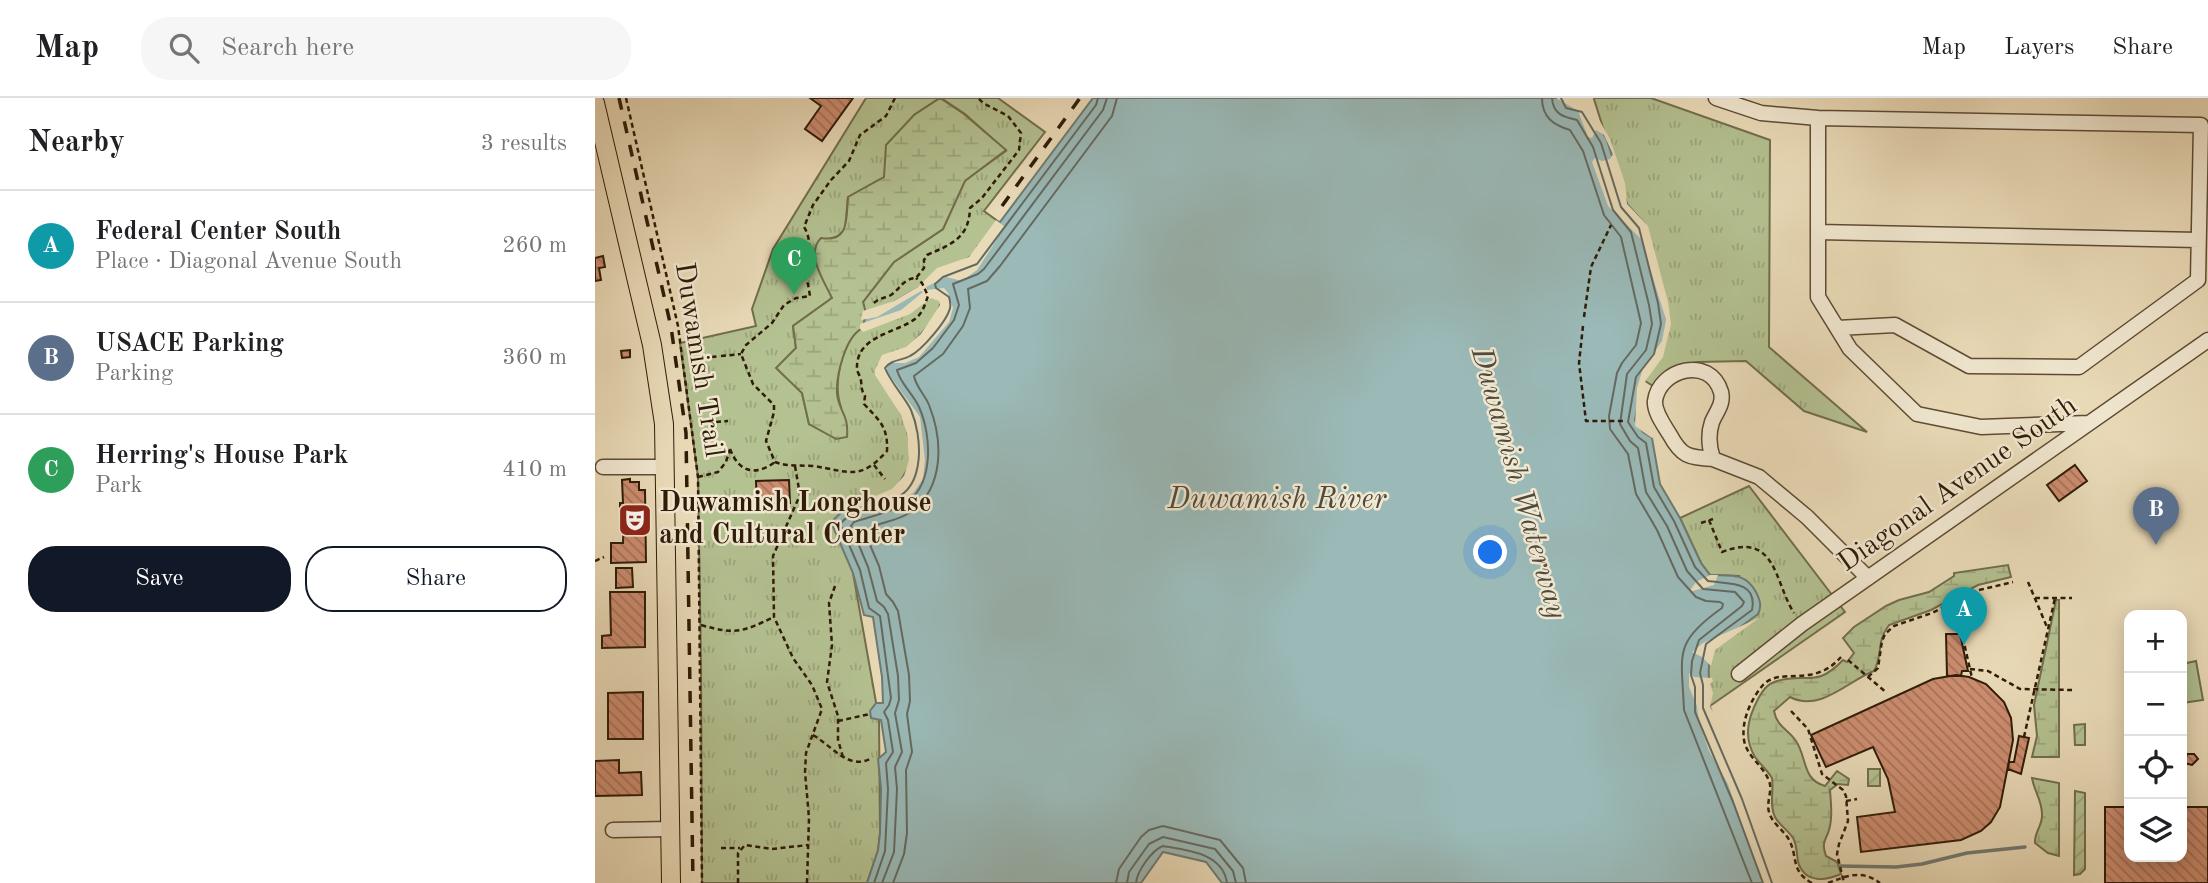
<!DOCTYPE html>
<meta charset="utf-8">
<style>
body{margin:0;font-family:"Old Standard TT",serif;background:#f6f6f6;color:#202124}
.controls{position:absolute;right:21px;bottom:21px;display:grid;overflow:hidden;border-radius:14px;box-shadow:0 4px 18px #0003}
.controls button{width:63px;height:63px;display:grid;place-items:center;padding:0;border:0;border-bottom:2px solid #e0e0e0;background:#fff;color:#202124;font:35px sans-serif}
.you{position:absolute;left:896px;top:455px;width:24px;height:24px;margin:-18px;border:5px solid #fff;border-radius:50%;background:#1a73e8;box-shadow:0 0 0 10px #1a73e833}
.badge{display:grid;place-items:center;width:46px;height:46px;border-radius:50%;background:#111827;color:#fff;font-size:23px;font-weight:700}
.pin{position:absolute;translate:-50% -58px;filter:drop-shadow(0 2px 4px #0008)}
.pin::after{content:'';position:absolute;top:37px;width:24px;height:21px;background:inherit;clip-path:polygon(0 0,100% 0,50% 100%)}
.list{margin:0;padding:0;list-style:none}
h2{display:flex;justify-content:space-between;align-items:center;height:91px;margin:0;padding:0 28px;font-size:30px}
h2 small{font-size:23px;font-weight:400;color:#757577}
.list li{display:grid;grid-template-columns:46px 1fr auto;gap:21px;align-items:center;box-sizing:border-box;height:112px;padding:0 28px;border-top:2px solid #e0e0e0}
.list b{display:block;font-size:26px;white-space:nowrap}
.list p{margin:0;font-size:23px;white-space:nowrap;color:#757577}
.list em{font-size:23px;font-style:normal;color:#757577}
.actions{display:flex;gap:14px;padding:21px 28px}
.actions a{flex:1;padding:16px 0;border:2px solid #111827;border-radius:28px;text-align:center;font-size:24px;color:#111827}
.actions .main{background:#111827;color:#fff}
.icon{flex:none;width:38px;height:38px;fill:none;stroke:currentColor;stroke-width:2;stroke-linecap:round;stroke-linejoin:round}
.map{position:relative;flex:none;width:1613px;height:785px;overflow:hidden}
header{display:flex;align-items:center;gap:42px;box-sizing:border-box;height:98px;padding:0 35px;background:#fff;border-bottom:2px solid #e0e0e0}
header strong{font-size:33px}
nav{display:flex;gap:38px;margin-inline-start:auto;font-size:24px}
.search{width:490px;height:63px;background:#f6f6f6;display:flex;align-items:center;gap:18px;box-sizing:border-box;padding:0 24px;border-radius:28px;color:#757577;font-size:26px}
main{display:flex}
aside{flex:1;background:#fff}
.map>svg:first-child{display:block}
.grass{fill:url(#grass-tufts);stroke:#726e4c;stroke-width:2}
.wetland{fill:url(#wetland-marsh);stroke:#726e4c;stroke-width:2}
.garden{fill:url(#garden-furrows);stroke:#726e4c;stroke-width:2}
.pitch{fill:#b4c191;stroke:#726e4c;stroke-width:2}
.water{fill:#9ab9b7;stroke:#6f7a71;stroke-width:2}
.pier{fill:#eadbb8}
.lines{fill:none;stroke-linecap:round;stroke-linejoin:round}
.shore{stroke:#646a60;stroke-width:2}
.stream{stroke:#6f7a71;stroke-width:3.5}
.building{fill:url(#building-back-hatch);stroke:#2f1b08;stroke-width:2}
.minor-casing{stroke:#5e4b34;stroke-width:17}
.major-casing{stroke:#2f1b08;stroke-width:20}
.path{stroke:#2f1b08;stroke-width:2.5;stroke-dasharray:5 3.5;stroke-linecap:butt}
.minor{stroke:#f1e8d1;stroke-width:14}
.major{stroke:#eadbb8;stroke-width:18}
.rail{stroke:#2f1b08;stroke-width:3.5;stroke-dasharray:12 12;stroke-linecap:butt}
.labels{text-anchor:middle;dominant-baseline:central;stroke-width:5;stroke-linejoin:round;paint-order:stroke}
.street-label{font-size:28px;fill:#2f1b08;stroke:#f1e8d1}
.poi-label{font-size:28px;font-weight:bold;fill:#2f1b08;stroke:#f1e8d1;text-anchor:start}
.water-label{font-size:30px;font-style:italic;fill:#4f4a3d;stroke:#f1e8d1}
</style>
<header>
<strong>Map</strong>
<div class="search"><svg class="icon" aria-label="search" viewBox="0 0 24 24"><circle cx="10" cy="10" r="6"/><path d="M15 15l6 6"/></svg>Search here</div>
<nav><a>Map</a><a>Layers</a><a>Share</a></nav>
</header>
<main>
<aside>
<h2>Nearby<small>3 results</small></h2>
<ul class="list">
<li><span class="badge" style="background:#0f9aa8">A</span><div><b>Federal Center South</b><p>Place · Diagonal Avenue South</p></div><em>260 m</em></li>
<li><span class="badge" style="background:#5c6f8a">B</span><div><b>USACE Parking</b><p>Parking</p></div><em>360 m</em></li>
<li><span class="badge" style="background:#2e9e5b">C</span><div><b>Herring's House Park</b><p>Park</p></div><em>410 m</em></li>
</ul>
<div class="actions"><a class="main">Save</a><a>Share</a></div>
</aside>
<div class="map">
<svg width="1613" height="785" viewBox="0 0 1613 785">
<defs>
<pattern id="grass-tufts" width="24" height="20" patternUnits="userSpaceOnUse" patternTransform="scale(1.75)"><rect width="24" height="20" fill="#b4c191"/><path d="M3 7l-1-3M5 7V3M7 7l1-3M15 17l-1-3M17 17v-4M19 17l1-3" fill="none" stroke="#9ba57c"/></pattern>
<pattern id="wetland-marsh" width="20" height="14" patternUnits="userSpaceOnUse" patternTransform="scale(1.75)"><rect width="20" height="14" fill="#b4c191"/><path d="M1 5h8M5 5V1M11 12h8M15 12V8" fill="none" stroke="#9ba57c"/></pattern>
<pattern id="garden-furrows" width="10" height="10" patternUnits="userSpaceOnUse" patternTransform="scale(1.75)"><rect width="10" height="10" fill="#b4c191"/><path d="M-1 1l2-2M0 10L10 0M9 11l2-2" fill="none" stroke="#9ba57c"/></pattern>
<pattern id="building-back-hatch" width="6" height="6" patternUnits="userSpaceOnUse" patternTransform="scale(1.75)"><rect width="6" height="6" fill="#cd8d70"/><path d="M-1 5l2 2M0 0l6 6M5-1l2 2" fill="none" stroke="#a7725a"/></pattern>
</defs>
<rect width="100%" height="100%" fill="#eadbb8"/>
<filter id="stains"><feTurbulence type="fractalNoise" baseFrequency=".00286" numOctaves="4"/><feColorMatrix values="0 0 0 0 .2 0 0 0 0 .09 0 0 0 0 .02 0 0 0 .5 -.17"/></filter>
<radialGradient id="worn" r=".72"><stop offset=".6" stop-color="#630" stop-opacity="0"/><stop offset="1" stop-color="#630" stop-opacity=".3"/></radialGradient>
<path class="grass" d="M271,0H345L319,17L289,79L253,99L250,131L243,138L234,141L219,160L237,200L198,228L201,250L182,270L207,295L214,326L246,309C239,290 244,263 254,244C262,229 273,224 268,204L299,164L348,131L369,83L411,53L370,16L346,0H403L450,34L389,113L404,124L384,152L333,198L347,201L309,315L317,363L258,475L284,621L285,735L283,753L272,785H107L106,565L103,379L85,245L161,228L157,211L178,151Z
M1000,0H1056L1175,42L1174,249L1272,334L1209,313L1151,263L1102,264L1075,271L1058,288L1047,281L1032,106L999,1Z
M1154,388L1250,514L1115,608L1113,566L1144,478L1115,477L1106,465L1085,420Z"/>
<path class="wetland" d="M345,0L369,16L411,52L370,83L348,131L299,164L268,204L271,215L268,230C250,238 241,278 242,296C244,314 254,316 252,339L241,341L214,326L207,295L181,270L201,250L198,228L237,200C229,183 210,156 226,140C255,145 251,120 253,99L289,79L291,47L319,17Z
M1413,467L1416,479L1383,487L1336,512L1294,527C1281,544 1288,557 1279,573C1254,582 1225,615 1195,599L1179,613C1182,629 1193,631 1201,643C1212,659 1207,682 1230,688L1242,673L1254,681L1253,687L1243,686L1235,692C1236,706 1238,722 1233,735C1229,744 1227,747 1231,758L1242,764L1246,776C1230,783 1212,785 1204,767C1201,758 1203,749 1198,740C1193,732 1184,727 1180,719C1174,707 1179,693 1177,680C1172,672 1165,666 1160,659C1148,639 1153,620 1163,601C1168,592 1172,586 1182,583C1213,574 1220,591 1248,562L1252,564L1259,555L1248,540L1259,529L1291,508L1304,502L1334,494L1359,478V475Z
M1461,502H1464V659H1437L1442,638L1439,607Z
M1437,680L1464,685V758L1453,755L1440,745C1439,735 1447,728 1447,718C1448,704 1439,693 1437,680Z"/>
<path class="garden" d="M1490,626V647H1480L1479,627Z
M1273,671H1285V688H1273Z
M1480,693L1490,695V771L1485,776L1479,777Z"/>
<path class="pitch" d="M1601,563L1608,602L1587,605V566Z"/>
<path class="water" d="M498,0H971L991,6L1012,42L1032,106L1050,126L1073,227L1065,260L1047,281L1040,322L1048,334L1057,340L1065,386L1085,420L1106,465L1115,477C1136,478 1150,474 1161,494C1165,502 1167,508 1163,516L1117,550C1111,573 1115,586 1115,609L1185,785H627L611,764L568,754L546,785H272L283,752L285,735L286,691L283,661L291,654L286,622L276,620L275,613L281,605H288L287,579L278,519L269,517L258,475L236,424L251,410L299,394L317,363L316,336L283,267L312,252L346,213L347,201L336,197L314,213L268,230L271,215L283,213L366,165L384,152Z"/>
<path class="pier" d="M961,0H976L994,4L1015,41L1030,85L1032,106L1053,128L1073,204L1076,226L1068,259L1051,282L1048,290L1044,321L1050,332L1060,338L1057,340L1040,328L1042,290L1048,270L1067,243L1071,222L1046,141L1013,108L997,64L1000,60L1007,63L1015,61L1018,56L1009,37L1001,32L997,40L993,39L983,13Z
M401,122L410,129L382,172L367,183L351,179L331,189L332,192L349,190L353,195L358,210L354,224L324,259L310,265H296L292,269V274L325,319L330,362L328,381L319,394L303,404L251,410L297,391L309,378L314,362L312,336L306,317L280,277V272L287,257L311,249L326,236L345,207L344,203L336,200L315,216L268,234L265,231V226L306,212L328,194L326,193L282,219L266,222L268,213L299,203L323,189L342,170L374,159Z
M1115,477H1123L1119,487L1094,494L1101,484Z
M1164,520L1120,552L1116,568L1107,559L1097,554L1108,545Z
M1094,575L1099,579L1117,580L1118,583L1115,586L1118,595L1115,609L1123,621L1156,698L1188,785H1168L1133,686L1114,653L1104,624L1102,608L1094,589Z"/>
<g class="lines">
<path class="shore" d="M947,0C947,19 958,27 975,32L988,53L1009,117L1026,139L1046,225L1041,247L1027,265L1022,275L1014,318L1015,331L1033,356L1041,396L1062,432L1083,479L1101,499L1111,503L1125,504L1128,506L1127,510C1077,545 1087,557 1089,612L1157,785
M957,0C958,16 968,19 982,22L998,49L1018,112L1036,134L1054,207L1057,226L1051,252L1032,276L1025,326L1035,343L1043,350L1051,394L1072,428L1092,473L1108,491L1140,494L1149,504L1147,508L1104,542L1097,563L1096,577L1100,589V614L1138,704L1168,785
M966,0L971,10L987,14L1006,45L1026,109L1044,130L1063,205L1066,226L1059,256L1041,279L1033,324L1043,339L1051,345L1059,389L1079,423L1100,469L1113,483C1132,486 1163,482 1157,512L1111,546L1105,575L1108,587V610L1147,701L1177,785
M279,785L290,753L293,691L291,665L298,654L293,622L289,614L294,607L296,600L285,518L274,510L265,472L245,426C259,410 281,409 299,401C331,388 327,338 316,312C309,298 296,285 290,270C297,261 306,263 315,258C327,252 352,223 355,210C356,206 355,203 354,199L341,190L340,186L348,179L382,166L501,7L503,0
M287,785L299,754L302,691L300,669L307,654L300,615L304,602L303,578L293,516L289,509L282,503L273,469L256,428L259,424C274,419 292,415 306,408C340,391 337,338 324,309C318,296 305,285 302,272L321,265L338,250L359,222L364,207L358,186L383,176L389,171L508,12L512,0
M298,785L309,756L312,735L311,672L317,654L312,616L315,603L314,577L303,513L298,504L291,496L284,468L269,433C282,424 301,424 314,415C350,391 348,342 334,307C330,297 321,289 319,278L348,256L368,228L375,210L373,191L392,183L405,168L517,18L522,0
M521,785L524,771L546,739L554,732L568,728L625,742L648,770L651,785
M532,785L534,774L554,746L568,739L620,751L638,773L641,785
M541,785C542,773 557,752 568,748C592,752 628,755 632,785"/>
<path class="stream" d="M1244,768L1301,769L1327,766L1372,755L1430,749"/>
</g>
<path class="building" d="M215,0H258L227,43L210,31L226,8Z
M8,158L10,169L4,170L6,182L0,183V160Z
M35,252V259L27,260L26,253Z
M1480,367L1492,383L1464,403L1452,387Z
M35,381V384H44V392H50L51,464L16,465V445H28L29,416H25V405H28L27,382Z
M194,382L195,405L162,406L161,383Z
M21,470H37L38,489L21,490Z
M15,494H50V549L7,550V538L16,537Z
M1351,536H1365L1373,573H1367L1366,578H1352Z
M1361,577L1374,579L1391,586L1409,604L1416,620L1418,642L1405,709L1396,724L1386,733L1366,742L1266,754L1262,719L1300,714L1293,681L1278,649L1231,669L1216,637L1338,581Z
M48,594V641H13V595Z
M1424,638L1434,640L1426,676L1413,671L1414,664H1419Z
M1592,656H1599L1603,661L1597,667L1589,665Z
M24,662V675L46,674L47,697L0,698V663Z
M1510,709H1534V759H1587V709H1613V785H1510Z"/>
<g class="lines">
<g class="minor-casing">
<path id="minor" d="M1121,0L1166,15L1223,20L1606,27L1603,182L1484,269L1374,268L1300,227L1242,230
M1223,20V199L1255,251L1322,316L1386,329L1494,325
M1223,134L1603,142
M1118,361C1093,359 1087,359 1075,337C1069,327 1059,314 1060,303C1064,271 1115,257 1126,294C1129,306 1121,314 1117,324C1113,336 1114,349 1118,361L1164,379L1212,419L1273,480
M8,369H69
M1144,576L1207,526L1613,242
M18,732L75,731"/>
</g>
<g class="major-casing">
<path id="major" d="M0,5L57,247L69,326L76,785"/>
</g>
<path class="path" d="M31,0L83,228L103,379L107,785
M300,0L291,18L265,37L254,63L236,82L218,107L209,129C218,143 214,161 206,175L213,186L215,198L201,200L189,207L177,225L151,247L146,256L158,286L179,307V314L171,343L180,364C193,369 205,367 218,368C254,373 264,384 292,353C293,329 285,323 269,306L270,298C266,292 267,290 266,283C266,280 263,275 262,272C260,238 299,236 320,221C328,215 330,206 333,198L327,185L321,180
M279,205C284,200 290,200 296,197C306,190 308,181 321,180L329,170V162L332,157C357,146 374,140 375,110L387,100L424,52L426,35L413,18L388,5L383,0
M989,219L996,169L1016,127
M988,228L984,265L991,323H1028
M126,258L146,256
M108,260L125,258
M121,324L133,323
M135,351C144,375 161,378 180,364
M279,367L290,381
M200,368L205,397L178,458L179,519L198,560L217,587L227,611L211,655L210,674L214,720L212,785
M103,379L123,374L131,364L135,351
M1114,422L1127,454C1182,433 1179,484 1199,515
M1106,425L1118,421
M0,463L9,459
M1433,484L1452,529
M240,488L234,505L237,547L232,584L243,618V642L248,659
M1440,500H1477
M1364,523L1377,580
M106,527C141,537 147,534 179,519
M1253,562L1292,595
M1375,571L1393,573L1425,591L1477,592
M1273,579L1283,570L1287,543L1290,536L1299,528L1337,515L1380,493L1418,484
M1196,613L1213,631L1227,676L1248,692L1251,698L1253,723L1244,746L1242,756L1249,785
M243,623L275,616
M218,637C236,647 253,672 275,661
M1429,639L1460,500
M1251,703L1262,701
M126,750H145
M143,785V755L150,747L177,751L213,747
M1217,785C1194,772 1204,758 1193,740C1187,731 1177,725 1174,714C1171,704 1178,692 1174,683C1168,667 1152,659 1149,642C1146,623 1156,601 1168,587C1186,568 1218,591 1246,559
M1233,785C1252,778 1266,771 1285,785"/>
<use href="#minor" class="minor"/>
<use href="#major" class="major"/>
<path class="rail" d="M24,0L76,229L91,335L98,785
M407,108L485,0"/>
</g>
<defs>
<g id="theatre-square" transform="scale(1.75)"><rect x="-9" y="-9" width="18" height="18" rx="4" fill="#8f2418" stroke="#f1e8d1"/><path d="M-5-5.5Q0-4 5-5.5V0Q5 5 0 6Q-5 5-5 0ZM-3.3-2.5H-1v1.5H-3.3ZM1-2.5H3.3v1.5H1ZM-2.8 1Q0 5.5 2.8 1Z" fill="#fff"/></g>
</defs>
<g fill-rule="evenodd">
<use href="#theatre-square" x="40" y="422"/>
</g>
<g class="labels">
<g class="street-label">
<text transform="translate(103 262) rotate(81)">Duwamish Trail</text>
<text transform="translate(1363 387) rotate(-35)">Diagonal Avenue South</text>
</g>
<g class="poi-label">
<text x="64" y="406">Duwamish Longhouse<tspan x="64" dy="32">and Cultural Center</tspan></text>
</g>
<g class="water-label">
<text transform="translate(923 385) rotate(74)">Duwamish Waterway</text>
<text x="682" y="402">Duwamish River</text>
</g>
</g>
<rect width="100%" height="100%" filter="url(#stains)"/>
<rect width="100%" height="100%" fill="url(#worn)"/>
</svg>
<div class="controls">
<button>+</button>
<button>−</button>
<button><svg class="icon" aria-label="locate" viewBox="0 0 24 24"><circle cx="12" cy="12" r="6"/><path d="M12 2v4M12 18v4M2 12h4M18 12h4"/></svg></button>
<button><svg class="icon" aria-label="layers" viewBox="0 0 24 24"><path d="M12 4l9 5-9 5-9-5zM3 14l9 5 9-5"/></svg></button>
</div>
<div class="you"></div>
<div class="pin badge" style="left:1369px;top:547px;background:#0f9aa8">A</div>
<div class="pin badge" style="left:1561px;top:447px;background:#5c6f8a">B</div>
<div class="pin badge" style="left:199px;top:197px;background:#2e9e5b">C</div>
</div>
</main>
